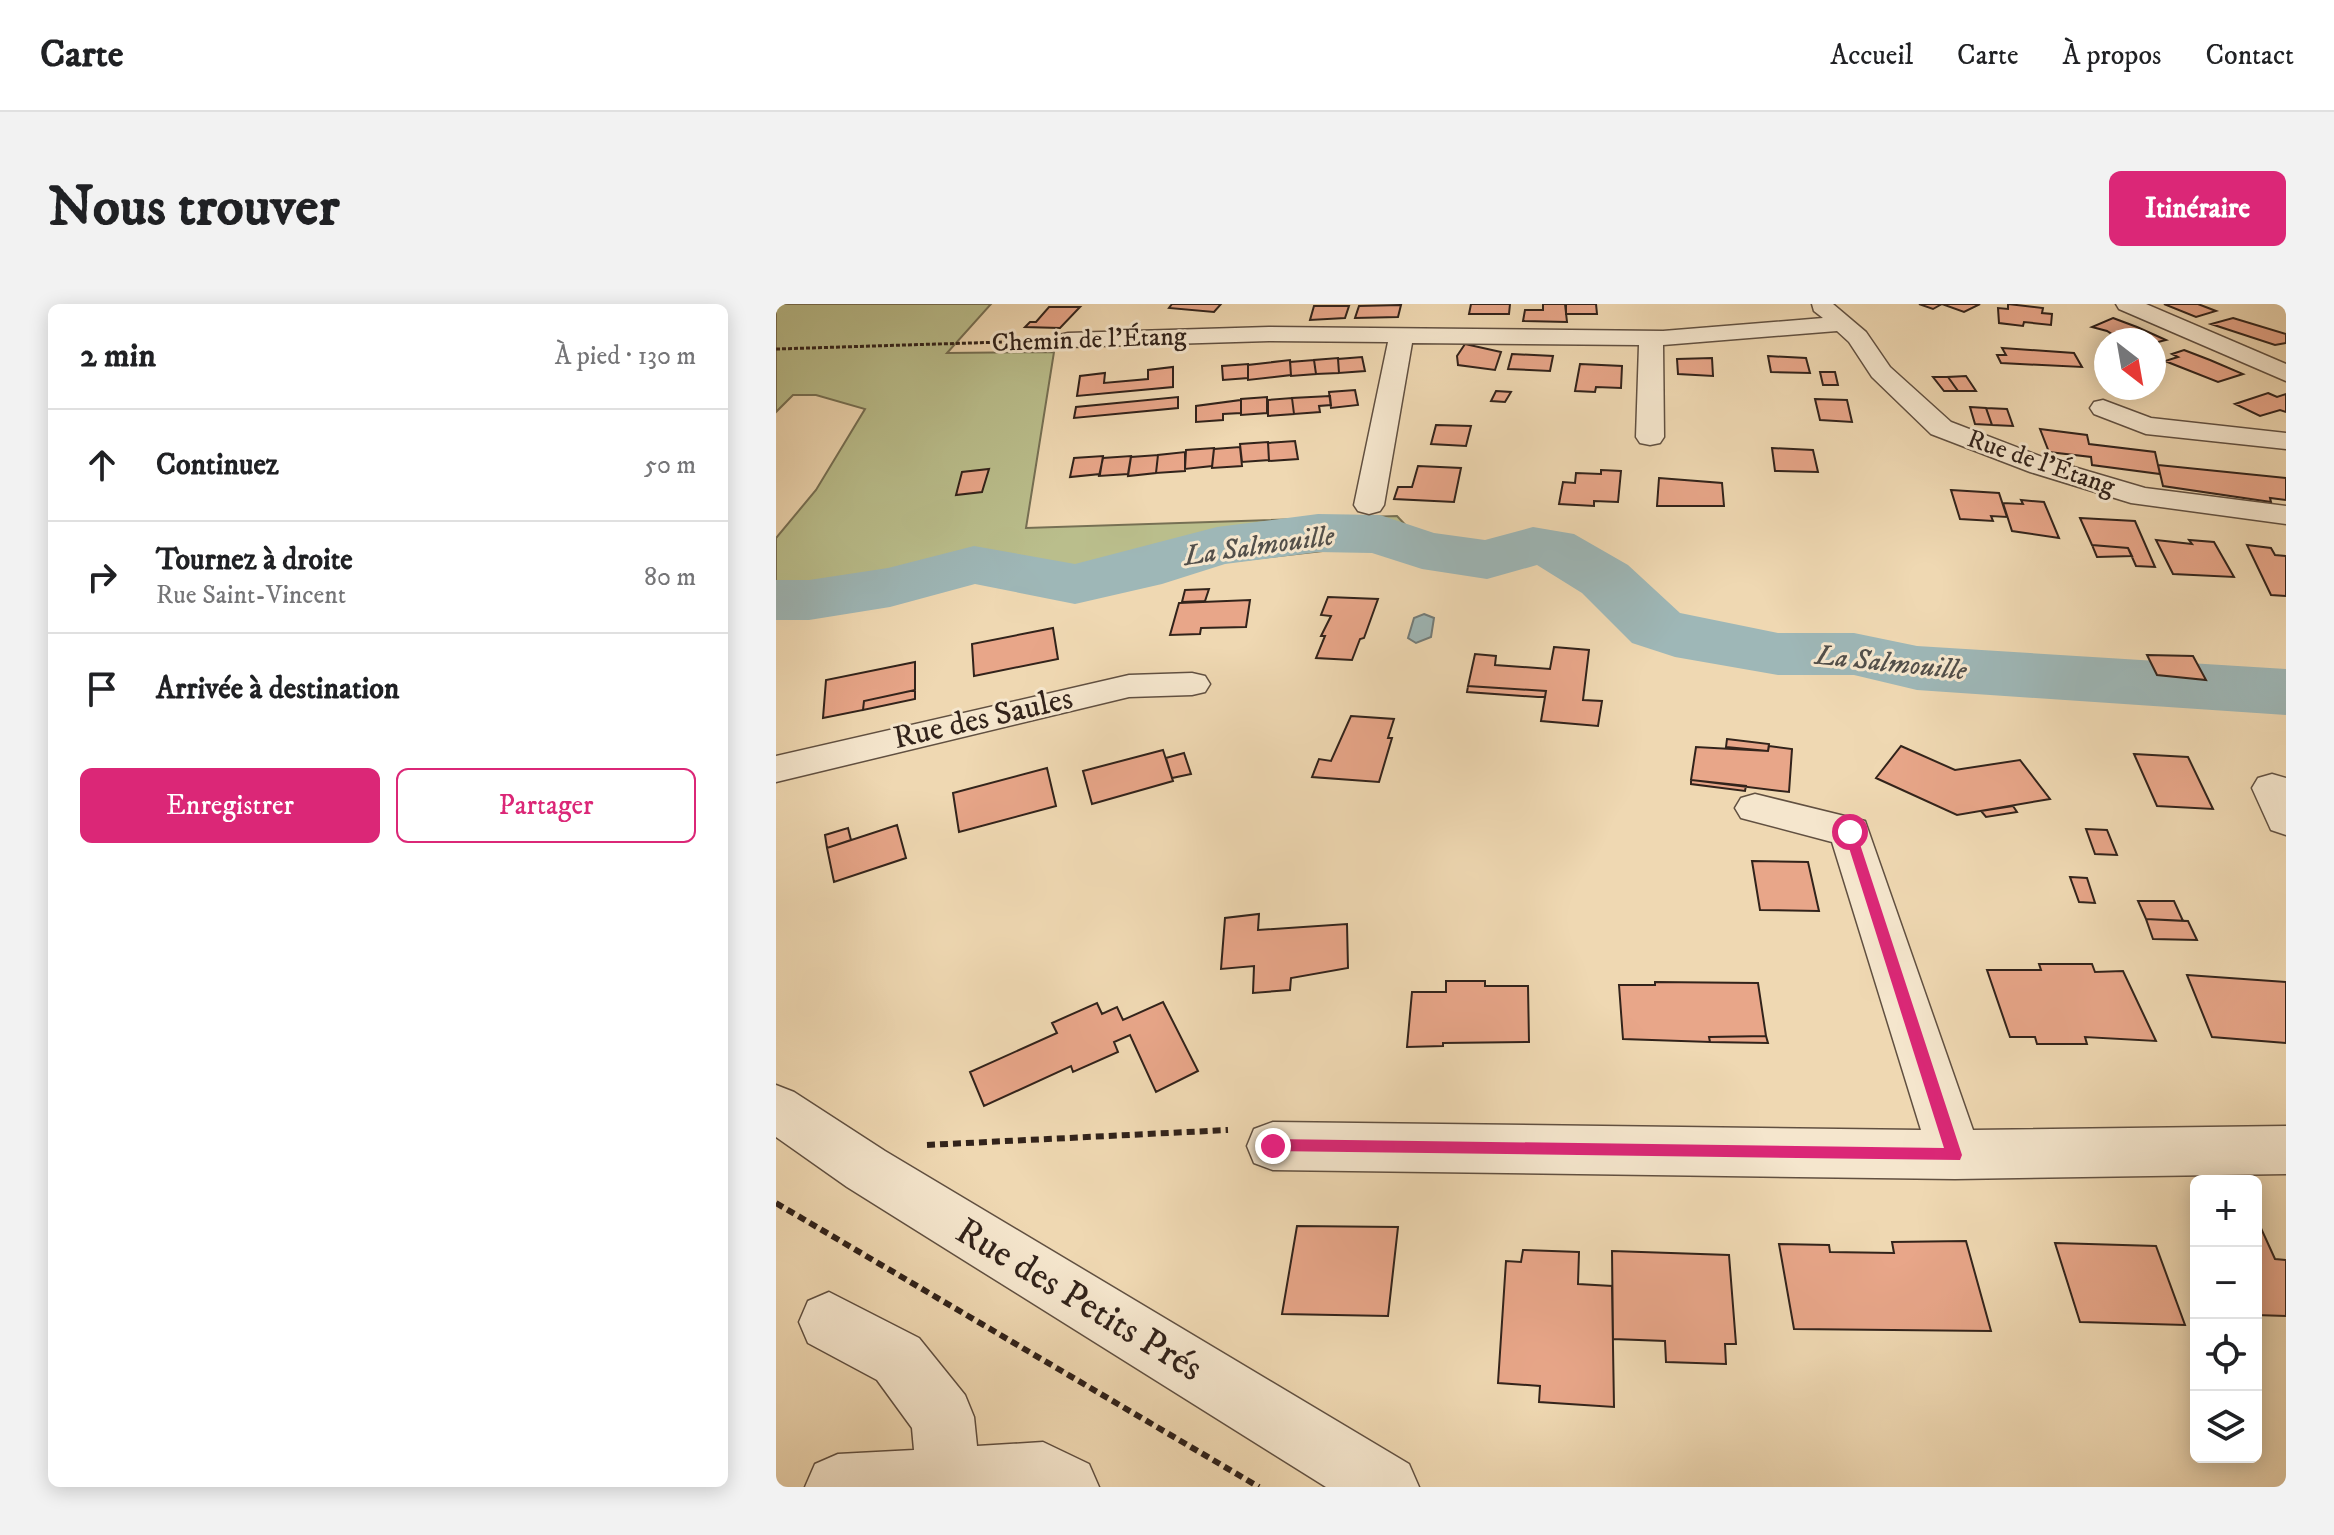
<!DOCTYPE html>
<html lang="fr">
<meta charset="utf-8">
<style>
body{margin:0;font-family:"IM FELL DW Pica",serif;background:#f2f2f2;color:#202124}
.controls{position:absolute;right:24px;bottom:24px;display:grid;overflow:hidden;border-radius:12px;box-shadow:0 4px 20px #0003}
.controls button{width:72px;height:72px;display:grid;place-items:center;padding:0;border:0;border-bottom:2px solid #e0e0e0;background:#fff;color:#202124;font:40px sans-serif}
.compass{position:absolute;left:1318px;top:24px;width:72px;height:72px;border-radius:50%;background:#fff;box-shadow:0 4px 20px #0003;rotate:149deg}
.stop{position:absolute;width:24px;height:24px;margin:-18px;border:6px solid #db2777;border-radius:50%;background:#fff}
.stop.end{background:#db2777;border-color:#fff;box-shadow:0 2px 8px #0008}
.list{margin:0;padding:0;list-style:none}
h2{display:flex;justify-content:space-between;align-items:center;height:104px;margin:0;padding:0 32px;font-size:34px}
h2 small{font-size:26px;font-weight:400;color:#757577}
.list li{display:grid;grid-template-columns:52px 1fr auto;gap:24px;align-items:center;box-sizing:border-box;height:112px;padding:0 32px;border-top:2px solid #e0e0e0}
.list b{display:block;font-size:30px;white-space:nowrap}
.list p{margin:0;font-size:26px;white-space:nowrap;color:#757577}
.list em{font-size:26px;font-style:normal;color:#757577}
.actions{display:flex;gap:16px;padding:24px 32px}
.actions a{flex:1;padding:18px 0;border:2px solid #db2777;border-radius:12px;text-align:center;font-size:28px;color:#db2777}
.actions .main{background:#db2777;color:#fff}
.icon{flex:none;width:44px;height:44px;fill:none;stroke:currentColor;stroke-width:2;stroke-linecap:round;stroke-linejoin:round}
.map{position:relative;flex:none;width:1510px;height:1183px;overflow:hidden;border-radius:12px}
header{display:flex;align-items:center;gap:48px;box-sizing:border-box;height:112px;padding:0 40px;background:#fff;border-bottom:2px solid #e0e0e0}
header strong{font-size:38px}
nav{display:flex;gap:44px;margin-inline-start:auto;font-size:28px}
.intro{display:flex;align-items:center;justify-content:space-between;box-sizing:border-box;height:192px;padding:0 48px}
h1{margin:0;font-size:56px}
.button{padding:20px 36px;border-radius:12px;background:#db2777;color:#fff;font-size:28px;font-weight:700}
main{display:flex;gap:48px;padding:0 48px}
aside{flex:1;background:#fff;border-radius:12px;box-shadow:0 4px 20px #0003}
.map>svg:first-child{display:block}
.green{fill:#babe8c;stroke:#767054;stroke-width:2}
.water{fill:#9eb7b7;stroke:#737c79;stroke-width:2}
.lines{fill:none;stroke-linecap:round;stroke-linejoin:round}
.river{fill:#9eb7b7;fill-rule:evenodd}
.building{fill:#e8a689;stroke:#32231b;stroke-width:2}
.minor-casing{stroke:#615041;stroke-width:3}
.path-far1{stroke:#32231b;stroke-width:3;stroke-dasharray:4 2;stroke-linecap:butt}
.path{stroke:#32231b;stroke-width:6;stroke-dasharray:8 5;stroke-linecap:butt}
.minor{fill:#f5e6cd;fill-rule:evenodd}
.route{fill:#db2777}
.labels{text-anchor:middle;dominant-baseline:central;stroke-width:6;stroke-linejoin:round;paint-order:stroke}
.far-street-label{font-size:26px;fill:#32231b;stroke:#f5e6cd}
.far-water-label{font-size:28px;font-style:italic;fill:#524f4a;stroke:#f5e6cd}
.street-label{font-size:32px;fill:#32231b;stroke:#f5e6cd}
.near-street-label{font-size:38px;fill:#32231b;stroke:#f5e6cd}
</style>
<header>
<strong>Carte</strong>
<nav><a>Accueil</a><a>Carte</a><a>À propos</a><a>Contact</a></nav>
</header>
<div class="intro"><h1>Nous trouver</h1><a class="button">Itinéraire</a></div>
<main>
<aside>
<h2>2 min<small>À pied · 130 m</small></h2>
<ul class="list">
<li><svg class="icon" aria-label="ahead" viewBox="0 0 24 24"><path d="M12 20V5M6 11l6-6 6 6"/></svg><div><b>Continuez</b></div><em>50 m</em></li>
<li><svg class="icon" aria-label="right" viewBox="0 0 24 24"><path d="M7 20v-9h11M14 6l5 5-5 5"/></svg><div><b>Tournez à droite</b><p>Rue Saint-Vincent</p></div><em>80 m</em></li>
<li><svg class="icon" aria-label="arrive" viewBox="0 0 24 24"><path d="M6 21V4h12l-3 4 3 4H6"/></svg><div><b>Arrivée à destination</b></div></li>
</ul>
<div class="actions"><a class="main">Enregistrer</a><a>Partager</a></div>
</aside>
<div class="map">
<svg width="1510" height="1183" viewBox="0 0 1510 1183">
<rect width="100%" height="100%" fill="#efd8b2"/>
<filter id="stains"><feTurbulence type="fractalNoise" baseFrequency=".0025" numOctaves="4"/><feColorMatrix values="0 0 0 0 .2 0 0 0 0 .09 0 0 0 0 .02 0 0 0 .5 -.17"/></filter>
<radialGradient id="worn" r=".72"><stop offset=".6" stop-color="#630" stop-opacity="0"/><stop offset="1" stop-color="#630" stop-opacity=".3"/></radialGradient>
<path class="green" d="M0,0H215L171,49L278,48L250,224L621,212L637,229L617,239L362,268L294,285L244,284L200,268H173L62,305L30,308L0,304V234L40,186L89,105L40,91H17L0,108Z"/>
<path class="water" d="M648,310L658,314L655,333L640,339L632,334L638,314Z"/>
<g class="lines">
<path class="river" d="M542,210L604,211L658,229L709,236L757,223L798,230L852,261L904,309L1002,329H1078L1141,342L1510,365V411L1141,386L1078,371H1002L899,353L856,339L806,289L761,261L711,275L646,265L596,249L542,248L449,260L386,280L299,300L199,280L114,303L33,316H0V276H33L112,264L198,242L299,260L441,223Z"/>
</g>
<path class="building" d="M396,0H445L438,8L393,4Z
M695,0H734L733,10H693Z
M767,0H789L791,18L747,17L749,6H767Z
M790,0H820L821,10H790Z
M1143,0H1204L1188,8L1166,0L1157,5Z
M1232,0L1267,4L1266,9L1276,10L1275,21L1248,18L1247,22L1223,19L1222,4L1232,5Z
M1388,0H1422L1440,7L1420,13Z
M625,1L622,13L579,14L583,2Z
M538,2H573L569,14L534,16Z
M273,3H304L284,24L249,23L254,18H260Z
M1337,14L1361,23L1390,36L1378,39V36H1345L1331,27L1316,23Z
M1457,14L1510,30V39L1499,41L1435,20Z
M689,40L725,48L719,66L682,61L681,52Z
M1226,44L1298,49L1306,63L1225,59L1221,51H1230Z
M1408,46L1434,56L1467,70L1442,78L1389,57L1402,53L1396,50Z
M736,50L777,52L774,67L732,65Z
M992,52L1030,54L1034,69L995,68Z
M586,53L589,67L563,69L562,55Z
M562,54L563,69L540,70L538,56Z
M936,54L937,72L902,70L901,55Z
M514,56L515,71L472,76V61Z
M538,56L540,70L515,72L514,58Z
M472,60V74L447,76L446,62Z
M804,60L846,62L845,84L820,83L819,88L799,87Z
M397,63V83L301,92L304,72L329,69L328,79L372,75V66Z
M1044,68H1059L1062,81H1047Z
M1190,72L1200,87H1182L1172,73Z
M1157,73H1172L1182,87H1168Z
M579,86L582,101L555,104L553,88Z
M720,87L735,88L729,98L715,97Z
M1492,89L1501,93L1510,90V108L1504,106L1484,112L1459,100Z
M554,92L555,101L543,102L544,108L518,110L516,94Z
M402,93V104L298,114L300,103Z
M491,93V109L465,111V95Z
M516,94L518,110L492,112V96Z
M1039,95L1071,96L1076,118L1044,116Z
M465,96V109L447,110V116L420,118V102Z
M1194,103L1210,104L1216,121L1199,120Z
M1210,104L1231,105L1237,122L1216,121Z
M660,121L695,122L690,142L655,140Z
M1264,125L1311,131L1313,140L1379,148L1384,170L1316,161L1315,153L1273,148Z
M519,137L522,155L493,157L492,139Z
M492,138L493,156L466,158L464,140Z
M464,143L466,162L436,164L438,145Z
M438,144L436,162L409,165L410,146Z
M996,144L1037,146L1042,168L999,167Z
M409,148V167L380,169L382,151Z
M382,151L380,169L352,172L355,153Z
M327,152L324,170L294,173L298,154Z
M355,152L352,170L323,172L327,154Z
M1382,161L1510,174V196L1494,194L1495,198L1387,182Z
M642,162L685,164L678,198L618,195L622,183H636Z
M213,165L206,188L180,191L186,168Z
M825,166L845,167L842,198L818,197V202L783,200L787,178L799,179L800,169L825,170Z
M883,174L946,179L948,202H881Z
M1175,186L1223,189L1231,213L1215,212L1217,217L1184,215Z
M1245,196L1268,198L1283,234L1236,227L1227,199L1247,200Z
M1304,214L1359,217L1379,263L1360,262L1352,244L1316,241Z
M1380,236L1416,240L1413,236L1438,238L1458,273L1397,270Z
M1316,241L1352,244L1356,252L1321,253Z
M1471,241L1495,244L1499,251L1510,252V292L1495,291Z
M433,285L429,297L406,298L409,286Z
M552,293L602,295L588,334L584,335L576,356L540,354L549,332H545L555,312L545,311Z
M474,296L470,323L425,324L424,330L394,331L403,299Z
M277,324L282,355L198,372L196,340Z
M778,343L813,346L807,396L826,397L822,422L765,417L770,387L692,382L699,350L720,352L719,361L774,365Z
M1371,351L1417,352L1430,376L1381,371Z
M139,358V386L88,397L87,406L47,414L50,376Z
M692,382L770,387L769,393H762L691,388Z
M139,386V395L87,406L88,397Z
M575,412L618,415L612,434H616L603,478L536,473L543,455L555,457Z
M951,435L993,440L992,447L950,443Z
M993,442L1016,445L1013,488L915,476L920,443L992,447Z
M1125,442L1179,466L1244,456L1274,495L1181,511L1100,474Z
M387,446L397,477L316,500L307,467Z
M408,449L415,470L396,474L390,454Z
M1358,450L1412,453L1437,505L1381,502Z
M271,464L280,502L183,528L177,489Z
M915,476L970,482L969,487L915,480Z
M1237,502L1241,508L1210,513L1205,507Z
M121,521L130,554L58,578L51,544Z
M72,524L75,536L51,544L49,531Z
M1310,525L1331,526L1341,551L1319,550Z
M976,557L1032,558L1043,607L984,606Z
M1294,573L1311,574L1319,599L1303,598Z
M1362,597H1398L1407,617L1370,615Z
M483,610L482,626L571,620L572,664L515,674L514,686L477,689L478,662L445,665L449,614Z
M1370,615L1412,617L1421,636L1377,635Z
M1263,660H1316L1319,668L1347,667L1380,737L1309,733L1311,740H1261L1259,733H1234L1211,666H1265Z
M1411,671L1510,678V739L1436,733Z
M670,677H709V682H752L753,738L667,739V742L631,743L636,688H670Z
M879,678L982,679L990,732L933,733L934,738L847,735L843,681H879Z
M387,698L422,767L380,788L354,731L338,738L342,748L297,768L295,762L208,802L194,768L281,729L276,719L321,699L326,710L341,703L347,716Z
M990,732L992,739L934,738L933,733Z
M521,922L622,923L612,1012L506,1010Z
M1480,922H1484L1499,955L1510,956V1012L1480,1011Z
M1190,937L1215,1027L1018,1025L1003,940L1053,941L1054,948L1118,949L1116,938Z
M1279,939L1380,942L1409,1021L1304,1018Z
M747,946L803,948L802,980L836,982L838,1103L763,1098L764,1082L722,1079L730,957L745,958Z
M836,947L953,951L960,1040H949L950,1060L890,1058L889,1037L837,1035Z"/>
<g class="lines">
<g class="minor-casing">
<path id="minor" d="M1036,0H1057L1090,28L1114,63L1175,118L1274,156L1369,184L1510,202V220L1355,199L1254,168L1155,130L1096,73L1073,38L1061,27L887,41L888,133L884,139L874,141L864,139L860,133L863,41L636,39L608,201L604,207L593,210L582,207L578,201L612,38L493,37L292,43L283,41L280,36L283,31L292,29L493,23L887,27L1047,14L1038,7Z
M1340,0H1370L1510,60V77L1343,5Z
M1327,96L1375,114L1510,129V145L1370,130L1318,110L1314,104L1318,98Z
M416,369L429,372L434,380L429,388L416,391L353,393L0,478V452L353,371Z
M1496,470L1510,474V531L1495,526L1476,484L1482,474Z
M979,490L1089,517L1197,826L1510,822V870L1179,875L497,866L478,859L471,842L478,825L497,818L1145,826L1056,538L965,514L959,504L965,494Z
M0,781L18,788L109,847L633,1160L643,1183H550L71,883L0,833Z
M53,988L143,1034L189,1091L198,1113L201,1142L267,1138L313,1160L323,1183H29L39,1160L62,1150L138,1146L136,1124L101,1076L32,1039L23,1018L32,997Z"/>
</g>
<path class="path-far1" d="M0,45L259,37"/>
<path class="path" d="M151,841L452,826
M0,899L483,1183"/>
<use href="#minor" class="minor"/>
</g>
<path class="route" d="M1074,524L1080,528L1186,851L1184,856L491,847V837L497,835L1168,844L1068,528Z"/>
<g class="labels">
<g class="far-street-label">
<text transform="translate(313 36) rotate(-2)">Chemin de l'Étang</text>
<text transform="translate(1265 159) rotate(19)">Rue de l'Étang</text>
</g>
<g class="far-water-label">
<text transform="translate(483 242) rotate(-8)">La Salmouille</text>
<text transform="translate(1115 359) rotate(6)">La Salmouille</text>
</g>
<g class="street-label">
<text transform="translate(207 415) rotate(-13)">Rue des Saules</text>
</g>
<g class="near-street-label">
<text transform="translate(303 996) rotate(31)">Rue des Petits Prés</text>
</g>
</g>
<rect width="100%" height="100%" filter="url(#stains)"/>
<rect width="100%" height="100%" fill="url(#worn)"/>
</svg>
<div class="controls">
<button>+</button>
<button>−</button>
<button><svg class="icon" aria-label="locate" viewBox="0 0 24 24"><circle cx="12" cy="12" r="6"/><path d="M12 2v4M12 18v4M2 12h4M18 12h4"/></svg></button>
<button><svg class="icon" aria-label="layers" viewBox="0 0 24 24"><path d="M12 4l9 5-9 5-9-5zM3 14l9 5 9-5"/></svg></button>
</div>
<svg class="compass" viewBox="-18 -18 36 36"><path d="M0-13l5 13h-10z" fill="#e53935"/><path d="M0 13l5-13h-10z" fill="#757577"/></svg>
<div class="stop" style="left:1074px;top:528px"></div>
<div class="stop end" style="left:497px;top:842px"></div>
</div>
</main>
